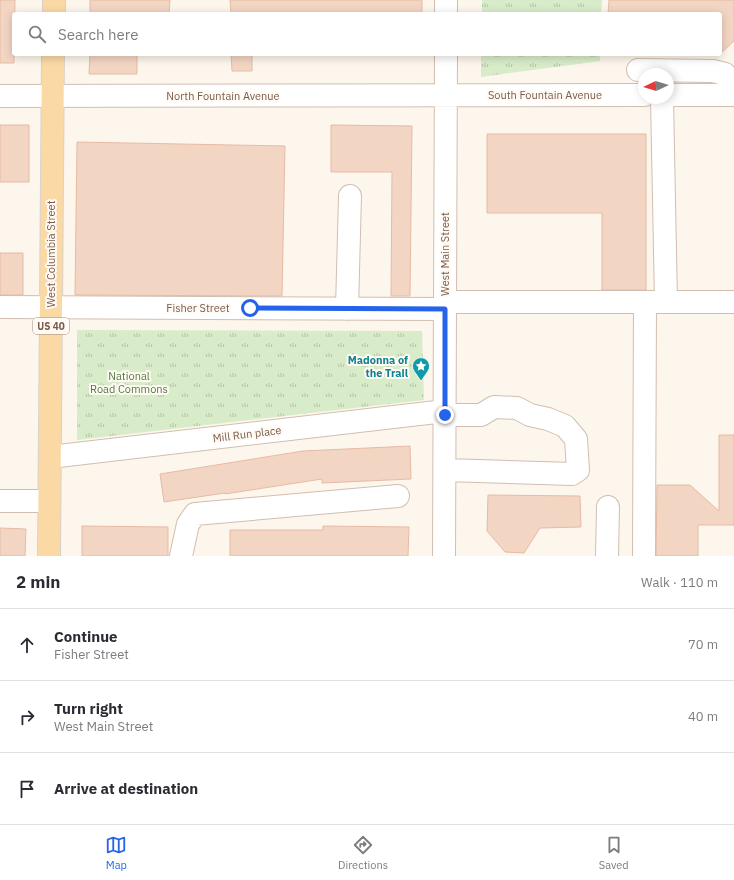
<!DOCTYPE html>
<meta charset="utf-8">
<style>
body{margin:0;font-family:"IBM Plex Sans",sans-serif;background:#f7f7f7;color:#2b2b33}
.compass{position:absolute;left:638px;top:68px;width:36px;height:36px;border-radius:50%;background:#fff;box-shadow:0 2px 10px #0003;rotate:266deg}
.stop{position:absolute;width:12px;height:12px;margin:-9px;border:3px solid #2563eb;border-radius:50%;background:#fff}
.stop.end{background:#2563eb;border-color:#fff;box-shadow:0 1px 4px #0008}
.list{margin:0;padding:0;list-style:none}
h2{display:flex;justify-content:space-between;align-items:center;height:52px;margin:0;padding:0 16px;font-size:17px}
h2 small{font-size:13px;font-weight:400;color:#7c7c81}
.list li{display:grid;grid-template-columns:26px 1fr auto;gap:12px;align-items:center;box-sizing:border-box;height:72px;padding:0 16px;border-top:1px solid #e1e1e2}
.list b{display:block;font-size:15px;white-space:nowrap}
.list p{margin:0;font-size:13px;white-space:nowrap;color:#7c7c81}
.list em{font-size:13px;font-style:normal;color:#7c7c81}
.icon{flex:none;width:22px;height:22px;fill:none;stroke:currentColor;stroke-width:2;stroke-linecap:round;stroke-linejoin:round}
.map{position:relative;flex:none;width:734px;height:556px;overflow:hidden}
.search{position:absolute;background:#fff;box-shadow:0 2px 10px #0003;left:12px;right:12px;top:12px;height:44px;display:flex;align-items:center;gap:10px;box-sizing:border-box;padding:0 14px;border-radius:4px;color:#7c7c81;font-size:15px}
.sheet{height:268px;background:#fff}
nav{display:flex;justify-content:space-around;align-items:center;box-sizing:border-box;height:56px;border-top:1px solid #e1e1e2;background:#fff;font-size:11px;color:#7c7c81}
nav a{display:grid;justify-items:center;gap:2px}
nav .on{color:#2563eb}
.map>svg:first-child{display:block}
.park{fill:url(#park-tufts)}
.building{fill:#f3d5c3;stroke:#e6bba3}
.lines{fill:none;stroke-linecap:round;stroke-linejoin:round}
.minor-casing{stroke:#d1beb0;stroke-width:24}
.major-casing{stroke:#dad1cd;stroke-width:24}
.minor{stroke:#fff;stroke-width:22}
.major{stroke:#fbd9a5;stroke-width:22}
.route{stroke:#2563eb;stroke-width:5}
.labels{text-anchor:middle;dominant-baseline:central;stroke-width:4;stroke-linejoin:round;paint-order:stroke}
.shield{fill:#fffaf3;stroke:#a28b7f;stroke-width:1}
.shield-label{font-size:10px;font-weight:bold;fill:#7a5c4d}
.street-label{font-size:11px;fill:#7a5c4d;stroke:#fffaf3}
.culture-label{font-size:11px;font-weight:bold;fill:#0d838f;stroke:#fffaf3;text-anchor:end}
.park-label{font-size:11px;fill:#537a41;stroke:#fffaf3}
</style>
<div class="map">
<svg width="734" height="556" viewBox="0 0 734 556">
<defs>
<pattern id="park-tufts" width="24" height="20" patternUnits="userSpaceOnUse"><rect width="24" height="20" fill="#d8ecc9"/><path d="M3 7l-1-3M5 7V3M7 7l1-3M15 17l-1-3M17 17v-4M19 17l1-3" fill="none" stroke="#b4c2a5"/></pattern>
</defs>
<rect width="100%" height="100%" fill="#fdf6ec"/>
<path class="park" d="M482,0H602L601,14H482Z
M481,54H600V61L481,77Z
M77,330L422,331L424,400L77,440Z"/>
<path class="building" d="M0,0H15L14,63H0Z
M90,0H170L169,14H90Z
M230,0H422V14H231Z
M609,0H734V41L720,54V14H608Z
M90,54H137V74H89Z
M231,54H252V71H232Z
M0,125H29V182H0Z
M331,125L412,126L410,296H391L392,172H331Z
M487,134H646V290H602V213H487Z
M77,142L285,146L282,296L75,295Z
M0,253H23V295H0Z
M719,435H734V525H698V556H656L657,485H690L719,511Z
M410,446L411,479L322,483V479L225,494V493L164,502L160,474L303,451Z
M488,495L580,496L581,527L540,528L524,553L505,552L487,531Z
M82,526L168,527V556H82Z
M323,526L409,527L408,556H230V530H323Z
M0,528L26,529L25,556H0Z"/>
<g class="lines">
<g class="minor-casing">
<path id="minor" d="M446,14V0
M638,70L713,71L725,74L734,90
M668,95H734
M0,96L644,95
M662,98L666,302
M445,302H734
M0,307L445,309
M347,309L350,196
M445,415H481L494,407L517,408L530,415L548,419L565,426L576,439L578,470L572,474L445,470
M50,457L445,411
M0,501H49
M181,556L188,524L195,514L398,496
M444,556L446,54
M607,556L608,507
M644,556L645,302"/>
</g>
<g class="major-casing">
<path id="major" d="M54,14V0
M49,556L53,54"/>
</g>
<use href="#minor" class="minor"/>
<use href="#major" class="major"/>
</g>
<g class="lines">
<path class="route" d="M250,308L445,309V415"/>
</g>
<defs>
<g id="sight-pin" transform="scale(0.9)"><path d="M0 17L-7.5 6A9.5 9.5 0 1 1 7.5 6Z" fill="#0f9aa8" stroke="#fffaf3"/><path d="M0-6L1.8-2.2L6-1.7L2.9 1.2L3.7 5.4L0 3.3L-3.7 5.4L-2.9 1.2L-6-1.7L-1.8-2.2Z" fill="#fff"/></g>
</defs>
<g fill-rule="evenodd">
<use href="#sight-pin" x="421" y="366"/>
</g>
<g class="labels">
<rect class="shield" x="33" y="318" width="36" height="16" rx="3"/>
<g class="shield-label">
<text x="51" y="326">US 40</text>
</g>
<g class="street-label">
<text x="545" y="95">South Fountain Avenue</text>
<text x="223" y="96">North Fountain Avenue</text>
<text transform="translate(51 254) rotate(-90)">West Columbia Street</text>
<text transform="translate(445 254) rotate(-90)">West Main Street</text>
<text x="198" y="308">Fisher Street</text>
<text transform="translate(247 434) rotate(-7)">Mill Run place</text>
</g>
<g class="culture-label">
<text x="408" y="360">Madonna of<tspan x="408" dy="13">the Trail</tspan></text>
</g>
<g class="park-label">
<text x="129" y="376">National<tspan x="129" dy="13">Road Commons</tspan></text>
</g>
</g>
</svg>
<svg class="compass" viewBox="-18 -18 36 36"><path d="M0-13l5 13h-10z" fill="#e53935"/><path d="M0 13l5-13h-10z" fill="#7c7c81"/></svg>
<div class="stop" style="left:250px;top:308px"></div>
<div class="stop end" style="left:445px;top:415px"></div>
<div class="search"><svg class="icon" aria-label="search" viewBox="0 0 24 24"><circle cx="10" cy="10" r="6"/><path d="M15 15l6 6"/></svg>Search here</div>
</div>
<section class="sheet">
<h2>2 min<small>Walk · 110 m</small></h2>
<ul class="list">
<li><svg class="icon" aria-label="ahead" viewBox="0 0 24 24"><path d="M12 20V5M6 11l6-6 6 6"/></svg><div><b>Continue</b><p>Fisher Street</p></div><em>70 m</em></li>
<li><svg class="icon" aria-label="right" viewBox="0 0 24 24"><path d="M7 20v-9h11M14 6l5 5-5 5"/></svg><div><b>Turn right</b><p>West Main Street</p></div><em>40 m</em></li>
<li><svg class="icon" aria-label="arrive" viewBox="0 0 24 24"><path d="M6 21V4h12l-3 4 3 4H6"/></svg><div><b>Arrive at destination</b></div></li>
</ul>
</section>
<nav>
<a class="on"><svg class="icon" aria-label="map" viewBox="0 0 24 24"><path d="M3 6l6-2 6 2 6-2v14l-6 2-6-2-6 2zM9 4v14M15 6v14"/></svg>Map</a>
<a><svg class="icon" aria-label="directions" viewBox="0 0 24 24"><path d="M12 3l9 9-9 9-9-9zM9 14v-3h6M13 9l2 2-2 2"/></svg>Directions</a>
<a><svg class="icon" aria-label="saved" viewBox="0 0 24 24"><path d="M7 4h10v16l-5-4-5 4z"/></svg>Saved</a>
</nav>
